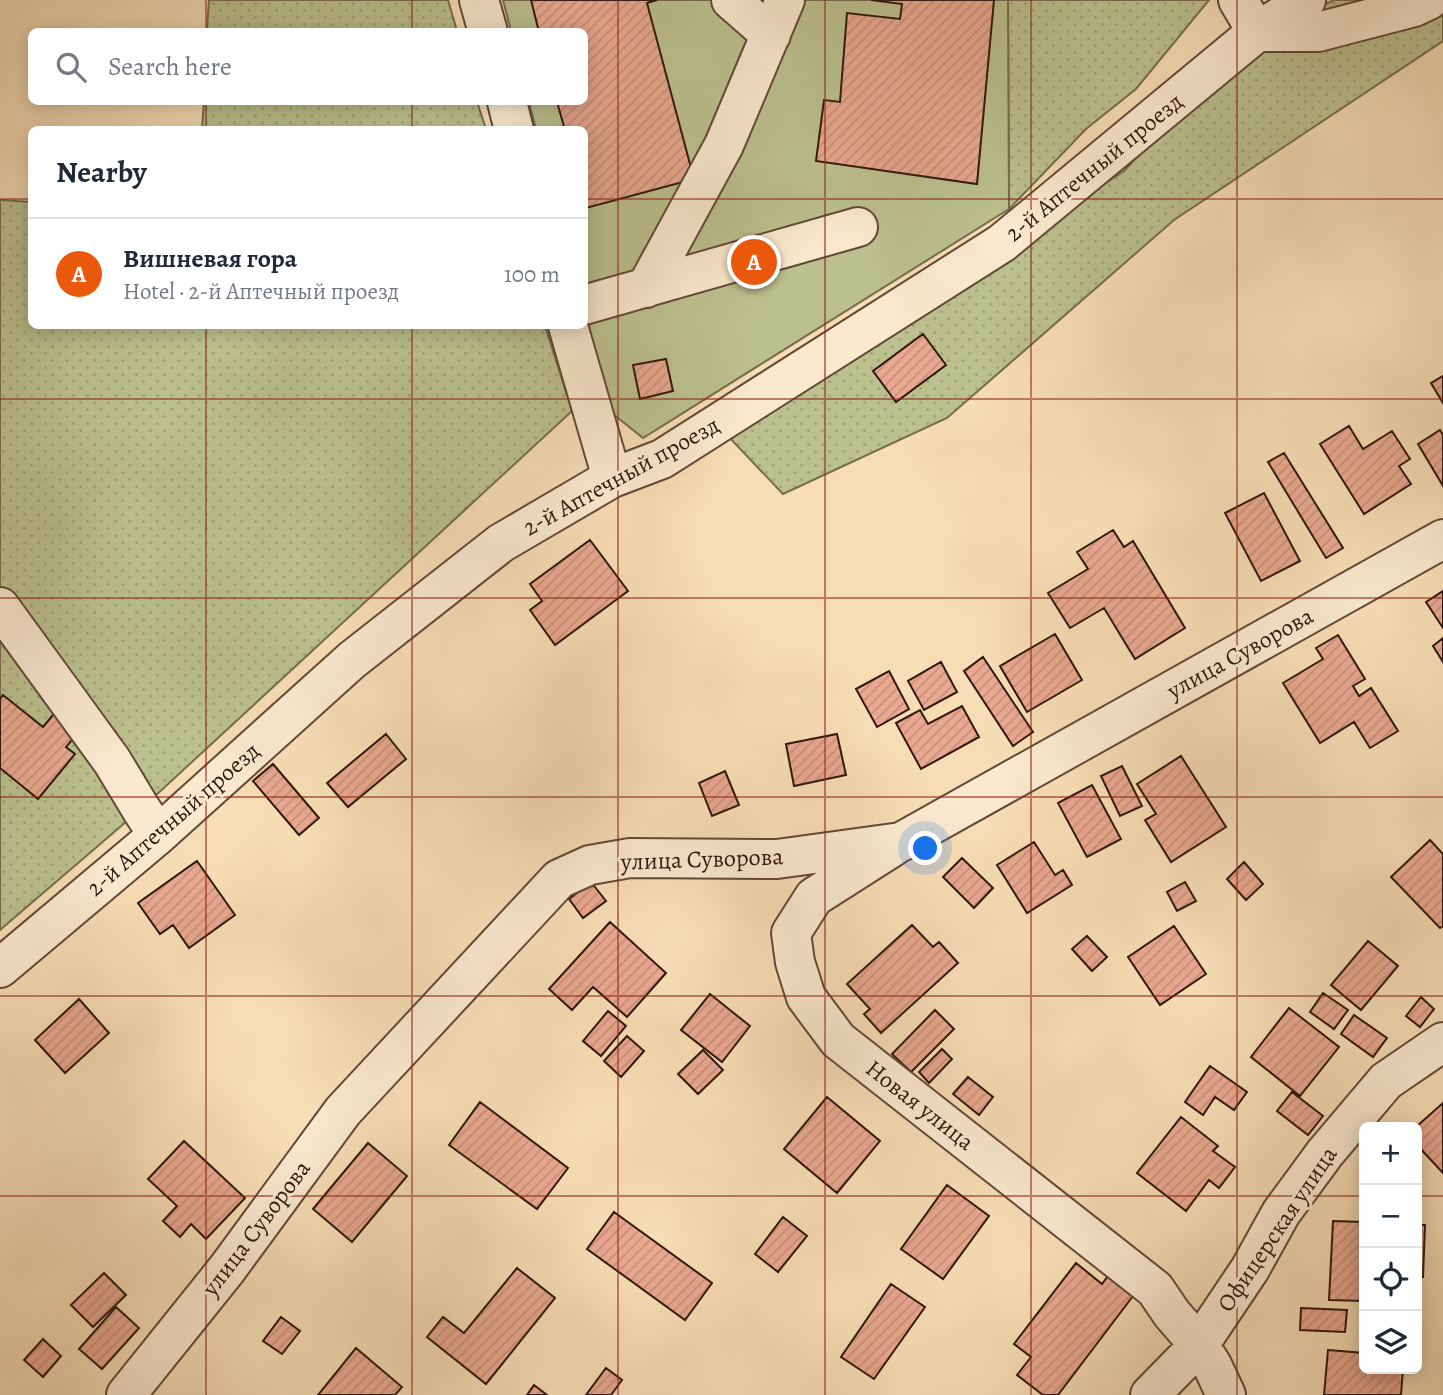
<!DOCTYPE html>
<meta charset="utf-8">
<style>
body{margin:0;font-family:Alegreya,serif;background:#f6f6f7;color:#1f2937}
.controls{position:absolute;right:21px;bottom:21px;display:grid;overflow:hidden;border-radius:10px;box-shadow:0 4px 18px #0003}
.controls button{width:63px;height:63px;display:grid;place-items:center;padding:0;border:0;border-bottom:2px solid #e0e1e3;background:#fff;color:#1f2937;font:35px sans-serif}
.you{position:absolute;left:926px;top:849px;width:24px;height:24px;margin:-18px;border:5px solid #fff;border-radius:50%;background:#1a73e8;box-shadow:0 0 0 10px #1a73e833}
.badge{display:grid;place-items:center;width:46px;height:46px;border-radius:50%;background:#ea580c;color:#fff;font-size:23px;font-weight:700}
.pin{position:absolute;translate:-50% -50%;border:4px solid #fff;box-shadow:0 2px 7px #0006}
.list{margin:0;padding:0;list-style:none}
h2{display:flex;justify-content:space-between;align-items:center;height:91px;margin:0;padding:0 28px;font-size:30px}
h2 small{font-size:23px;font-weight:400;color:#747a83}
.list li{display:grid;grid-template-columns:46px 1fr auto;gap:21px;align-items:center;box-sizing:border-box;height:112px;padding:0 28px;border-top:2px solid #e0e1e3}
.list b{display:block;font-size:26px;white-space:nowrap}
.list p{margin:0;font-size:23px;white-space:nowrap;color:#747a83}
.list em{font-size:23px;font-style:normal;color:#747a83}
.icon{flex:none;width:38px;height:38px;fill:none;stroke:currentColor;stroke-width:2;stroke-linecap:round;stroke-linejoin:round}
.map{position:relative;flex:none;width:1443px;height:1395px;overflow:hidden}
.search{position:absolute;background:#fff;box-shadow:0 4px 18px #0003;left:28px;top:28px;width:560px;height:77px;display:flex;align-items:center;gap:18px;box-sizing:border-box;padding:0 24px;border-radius:10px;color:#747a83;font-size:26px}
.panel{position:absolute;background:#fff;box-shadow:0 4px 18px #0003;left:28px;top:126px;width:560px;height:203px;border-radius:10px}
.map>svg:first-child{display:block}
.grass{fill:url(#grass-dots);stroke:#766c4e;stroke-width:2}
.park{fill:#bbc18e;stroke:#766c4e;stroke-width:2}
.building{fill:url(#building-hatch);stroke:#30170d;stroke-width:2}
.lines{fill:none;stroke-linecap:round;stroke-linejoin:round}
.minor-casing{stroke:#624837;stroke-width:42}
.minor{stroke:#fae9cf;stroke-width:38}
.grid{fill:none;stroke:#8f2418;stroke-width:2;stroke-opacity:0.55}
.labels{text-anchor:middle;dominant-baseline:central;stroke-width:6;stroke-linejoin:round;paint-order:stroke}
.street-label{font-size:24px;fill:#30170d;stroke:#fae9cf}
</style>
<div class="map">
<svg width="1443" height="1395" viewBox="0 0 1443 1395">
<defs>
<pattern id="grass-dots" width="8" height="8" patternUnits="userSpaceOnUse" patternTransform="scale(1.75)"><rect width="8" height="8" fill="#bbc18e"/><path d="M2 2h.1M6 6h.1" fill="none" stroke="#a1a579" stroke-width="1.8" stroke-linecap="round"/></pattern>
<pattern id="building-hatch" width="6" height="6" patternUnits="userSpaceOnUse" patternTransform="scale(1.75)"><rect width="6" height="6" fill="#e9a890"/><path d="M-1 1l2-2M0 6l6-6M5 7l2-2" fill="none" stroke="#c8907b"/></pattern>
</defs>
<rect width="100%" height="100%" fill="#f7ddb5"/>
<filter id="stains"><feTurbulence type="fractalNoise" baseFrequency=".00286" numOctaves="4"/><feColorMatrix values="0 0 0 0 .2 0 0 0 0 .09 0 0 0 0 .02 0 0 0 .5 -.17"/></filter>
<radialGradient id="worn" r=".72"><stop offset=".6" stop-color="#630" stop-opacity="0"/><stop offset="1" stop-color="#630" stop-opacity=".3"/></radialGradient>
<path class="grass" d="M209,0H448L457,31H207Z
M1008,0H1209L1136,89L1086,129L1009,209Z
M1334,0H1443V41L1174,220L947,418L783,494L726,434L1124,171L1166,126L1232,78L1306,13Z
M204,102H477L486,129H202Z
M0,200L31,202L32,326H545L572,411L141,809L0,930Z"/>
<path class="park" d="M503,0H1008L1009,209L643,438L608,410L585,315L584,130L536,129L529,102H584V32L511,31Z"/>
<path class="building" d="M531,0H657L647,3L694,179L586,208L584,130H565L557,102H584V32H539Z
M871,0H994L977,184L816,161L824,100L840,102L847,13L900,19L902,4Z
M923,334L946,365L896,402L873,371Z
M666,359L673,391L640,399L633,365Z
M1443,376V403L1431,383Z
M1349,426L1363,449L1392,431L1410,459L1399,466L1411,484L1364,514L1320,444Z
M1440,430L1443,435V486L1418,444Z
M1284,453L1343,548L1326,558L1268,462Z
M1264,493L1300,561L1261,581L1225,513Z
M1113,530L1124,547L1133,541L1185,628L1135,659L1104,608L1070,628L1048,593L1088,569L1077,552Z
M590,540L628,591L555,645L530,610L542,601L530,584Z
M1443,591V628L1426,602Z
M1055,634L1082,680L1027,712L1000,666Z
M1338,635L1365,679L1353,686L1359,696L1371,688L1398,731L1370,748L1354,722L1320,743L1283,683L1323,659L1316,648Z
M1443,638V662L1433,646Z
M983,657L1033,732L1013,746L964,671Z
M941,662L957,692L924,710L908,681Z
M889,671L909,709L877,727L856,689Z
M3,695L43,727L58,709L82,728L66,747L75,754L38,799L0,768V699Z
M962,706L979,737L921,769L896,723L920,710L928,724Z
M386,734L406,759L348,807L327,783Z
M837,734L846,775L794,786L786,744Z
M1181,756L1226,827L1171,862L1145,820L1156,814L1137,784Z
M273,764L319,818L299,835L253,781Z
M1122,766L1142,806L1120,816L1101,776Z
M725,771L739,805L712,816L699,783Z
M1092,785L1121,839L1087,857L1058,803Z
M1430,840L1443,854V926L1440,928L1391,877Z
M1034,842L1055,875L1063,870L1072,885L1027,913L997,865Z
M962,858L993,888L974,908L943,877Z
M197,861L235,915L189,948L173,925L160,934L138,903Z
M1244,862L1263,884L1246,900L1227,879Z
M591,882L606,901L583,918L569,899Z
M1185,882L1196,901L1177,911L1167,892Z
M610,922L666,973L627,1017L593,987L572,1010L549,989Z
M912,925L933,947L939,942L958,963L881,1033L864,1014L870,1009L847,984Z
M1174,926L1206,974L1160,1005L1128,957Z
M1087,936L1107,957L1092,971L1072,949Z
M1368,941L1398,966L1361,1010L1331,985Z
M1323,993L1348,1010L1334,1029L1310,1012Z
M710,994L750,1026L722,1062L681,1030Z
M1421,997L1434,1009L1420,1027L1406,1016Z
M79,999L109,1033L65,1073L35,1040Z
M1289,1008L1339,1047L1300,1096L1251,1057Z
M935,1010L954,1029L911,1072L892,1054Z
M608,1011L626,1026L601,1056L583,1041Z
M1354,1015L1387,1038L1373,1057L1341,1034Z
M627,1036L644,1051L621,1077L604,1061Z
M942,1049L952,1059L929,1083L919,1072Z
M703,1050L723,1070L698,1094L678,1074Z
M1210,1066L1247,1092L1234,1110L1215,1097L1203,1115L1185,1102Z
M968,1077L993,1097L979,1115L953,1094Z
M1292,1092L1323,1116L1308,1135L1277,1111Z
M827,1097L880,1141L837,1193L784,1149Z
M480,1102L568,1168L537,1209L449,1145Z
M1443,1103V1173L1417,1145L1416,1127Z
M1181,1117L1218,1146L1213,1151L1235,1167L1219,1188L1209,1180L1186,1211L1137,1173Z
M184,1141L245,1198L206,1239L191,1224L180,1237L163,1221L177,1206L148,1179Z
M368,1143L407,1176L352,1242L313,1209Z
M947,1185L989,1216L943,1279L901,1249Z
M614,1212L712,1283L685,1320L587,1249Z
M783,1217L807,1236L778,1272L755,1254Z
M1333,1221L1364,1222V1301L1329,1300Z
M1417,1225H1425L1423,1277H1417Z
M1076,1263L1102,1284L1108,1276L1133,1296L1058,1395H1043L1017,1375L1031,1357L1014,1344Z
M517,1268L555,1298L486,1384L427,1337L443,1317L464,1333Z
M104,1273L126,1295L93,1327L71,1305Z
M891,1284L925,1307L874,1379L841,1357Z
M116,1307L139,1328L102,1369L79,1349Z
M1301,1308L1347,1310L1345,1332L1300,1330Z
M281,1317L300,1331L282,1354L263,1341Z
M43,1339L61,1356L43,1377L24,1360Z
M356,1348L402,1387L395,1395H318Z
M1328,1350L1364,1353V1369H1403L1401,1395H1324Z
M606,1368L622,1380L611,1395H586Z
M534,1385L547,1395H527Z"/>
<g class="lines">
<g class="minor-casing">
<path id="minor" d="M479,0L488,32
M731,0L771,35
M1238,0L1257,32H1318L1414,7L1429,0
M507,102L514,130
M646,288L724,145L785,0
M584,305L858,227
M568,326L612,478
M0,607L112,761L141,809L158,835
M894,846L814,897L791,933L795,962L806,997L838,1040L1155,1289L1172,1314L1199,1345L1212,1365L1226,1395
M0,968L158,835L352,660L501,543L612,478L662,459L1002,243L1257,32L1306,0
M126,1395L227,1269L343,1111L559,879L590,865L630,858L777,859L901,842L1443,539
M1150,1395L1199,1345L1250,1269L1281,1213L1325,1153L1386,1081L1443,1042"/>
</g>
<use href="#minor" class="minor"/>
</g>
<path class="grid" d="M206,0V32M412,0V32M618,0V1395M825,0V1395M1031,0V1395M1237,0V1395M206,102V130M412,102V130M0,199H32M584,199H1443M206,326V1395M412,326V1395M0,399H1443M0,598H1443M0,797H1443M0,996H1443M0,1196H1364M1417,1196H1443"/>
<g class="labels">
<g class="street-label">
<text transform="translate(1094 167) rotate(-39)">2-й Аптечный проезд</text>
<text transform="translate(621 476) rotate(-29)">2-й Аптечный проезд</text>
<text transform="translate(1240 653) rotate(-29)">улица Суворова</text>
<text transform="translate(173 819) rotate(-41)">2-й Аптечный проезд</text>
<text transform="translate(702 859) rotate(-2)">улица Суворова</text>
<text transform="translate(920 1105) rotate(38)">Новая улица</text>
<text transform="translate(256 1228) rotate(-53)">улица Суворова</text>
<text transform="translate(1277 1229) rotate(-56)">Офицерская улица</text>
</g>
</g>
<rect width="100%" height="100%" filter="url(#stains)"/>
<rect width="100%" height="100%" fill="url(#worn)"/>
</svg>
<div class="controls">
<button>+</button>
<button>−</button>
<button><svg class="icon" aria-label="locate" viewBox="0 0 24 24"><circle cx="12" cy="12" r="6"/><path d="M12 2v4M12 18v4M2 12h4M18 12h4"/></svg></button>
<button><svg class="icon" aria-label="layers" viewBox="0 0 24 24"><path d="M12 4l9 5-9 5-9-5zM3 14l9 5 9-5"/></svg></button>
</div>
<div class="you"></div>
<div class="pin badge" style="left:754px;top:262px">A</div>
<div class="search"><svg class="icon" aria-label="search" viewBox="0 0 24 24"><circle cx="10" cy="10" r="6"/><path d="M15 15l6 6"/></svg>Search here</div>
<section class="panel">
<h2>Nearby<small></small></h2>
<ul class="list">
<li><span class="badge">A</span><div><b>Вишневая гора</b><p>Hotel · 2-й Аптечный проезд</p></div><em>100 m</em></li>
</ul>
</section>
</div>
